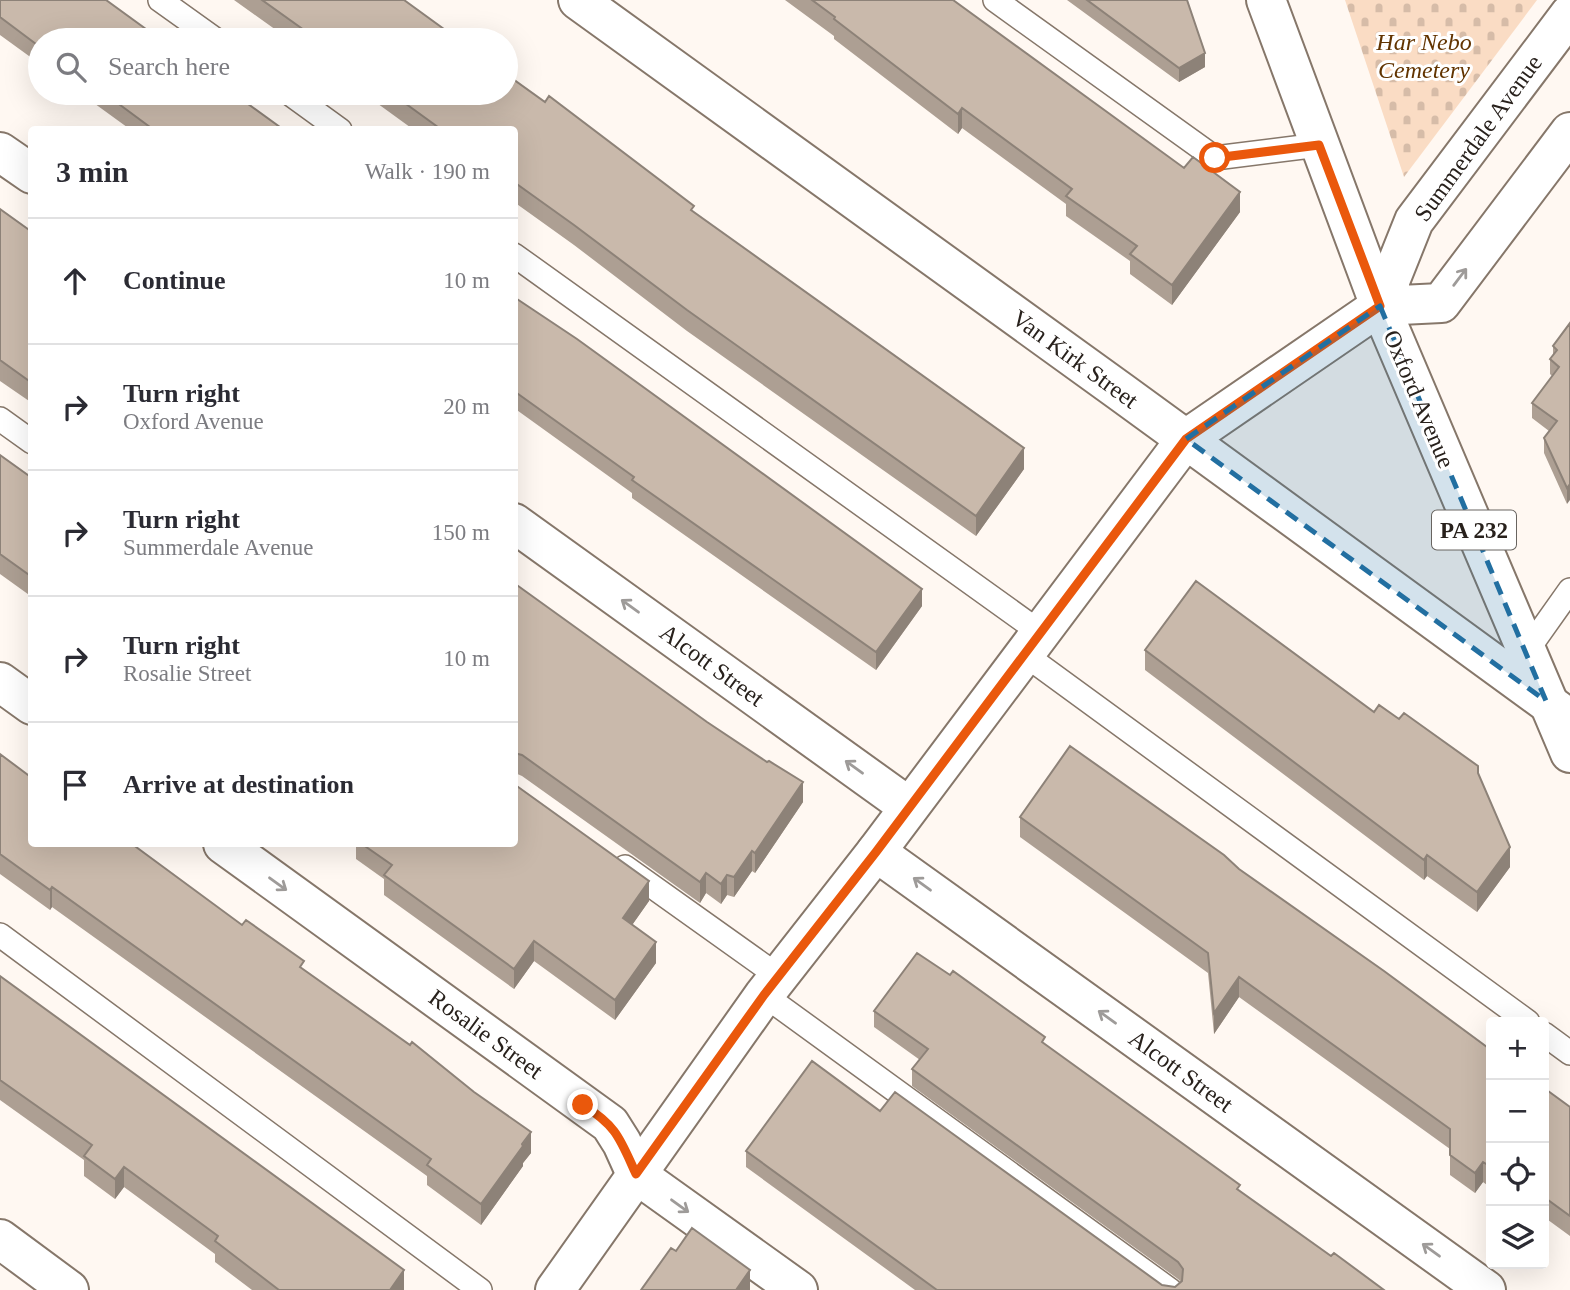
<!DOCTYPE html>
<meta charset="utf-8">
<style>
body{margin:0;font-family:Georgia,serif;background:#f7f7f7;color:#2b2b33}
.controls{position:absolute;right:21px;bottom:21px;display:grid;overflow:hidden;border-radius:7px;box-shadow:0 7px 28px #0002}
.controls button{width:63px;height:63px;display:grid;place-items:center;padding:0;border:0;border-bottom:2px solid #e1e1e2;background:#fff;color:#2b2b33;font:35px sans-serif}
.stop{position:absolute;width:21px;height:21px;margin:-16px;border:5px solid #ea580c;border-radius:50%;background:#fff}
.stop.end{background:#ea580c;border-color:#fff;box-shadow:0 2px 7px #0008}
.list{margin:0;padding:0;list-style:none}
h2{display:flex;justify-content:space-between;align-items:center;height:91px;margin:0;padding:0 28px;font-size:30px}
h2 small{font-size:23px;font-weight:400;color:#7c7c81}
.list li{display:grid;grid-template-columns:46px 1fr auto;gap:21px;align-items:center;box-sizing:border-box;height:126px;padding:0 28px;border-top:2px solid #e1e1e2}
.list b{display:block;font-size:26px;white-space:nowrap}
.list p{margin:0;font-size:23px;white-space:nowrap;color:#7c7c81}
.list em{font-size:23px;font-style:normal;color:#7c7c81}
.icon{flex:none;width:38px;height:38px;fill:none;stroke:currentColor;stroke-width:2;stroke-linecap:round;stroke-linejoin:round}
.map{position:relative;flex:none;width:1570px;height:1290px;overflow:hidden}
.search{position:absolute;background:#fff;box-shadow:0 7px 28px #0002;left:28px;top:28px;width:490px;height:77px;display:flex;align-items:center;gap:18px;box-sizing:border-box;padding:0 24px;border-radius:38px;color:#7c7c81;font-size:26px}
.panel{position:absolute;background:#fff;box-shadow:0 7px 28px #0002;left:28px;top:126px;width:490px;height:721px;border-radius:7px}
.map>svg:first-child{display:block}
.cemetery{fill:url(#cemetery-stones)}
.lines{fill:none;stroke-linecap:round;stroke-linejoin:round}
.service-casing{stroke:#86776a;stroke-width:26}
.minor-casing{stroke:#86776a;stroke-width:42}
.tertiary-casing{stroke:#86776a;stroke-width:42}
.secondary-casing{stroke:#86776a;stroke-width:42}
.primary-casing{stroke:#86776a;stroke-width:42}
.service{stroke:#fff;stroke-width:23}
.minor{stroke:#fff;stroke-width:38}
.tertiary{stroke:#fff;stroke-width:38}
.secondary{stroke:#fff;stroke-width:38}
.primary{stroke:#fff;stroke-width:38}
.wall{fill:#ad9f93}
.shaded-wall{fill:#8d8278}
.building{fill:#c9b9ab;stroke:#8d8278;stroke-width:2}
.oneway{stroke:#9e9b99}
.route{stroke:#ea580c;stroke-width:9}
.marked{fill:#226fa1;fill-opacity:0.2;stroke:#226fa1;stroke-width:5;stroke-dasharray:14 9;stroke-linejoin:round}
.labels{text-anchor:middle;dominant-baseline:central;stroke-width:6;stroke-linejoin:round;paint-order:stroke}
.shield{fill:#fff;stroke:#686460;stroke-width:2}
.shield-label{font-size:23px;font-weight:bold;fill:#28211c}
.park-label{font-size:24px;font-style:italic;fill:#623400;stroke:#fff}
.street-label{font-size:24px;fill:#28211c;stroke:#fff}
</style>
<div class="map">
<svg width="1570" height="1290" viewBox="0 0 1570 1290">
<defs>
<pattern id="cemetery-stones" width="16" height="16" patternUnits="userSpaceOnUse" patternTransform="scale(1.75)"><rect width="16" height="16" fill="#fadcc4"/><path d="M2 7V4a2 2 0 0 1 4 0v3zM10 15v-3a2 2 0 0 1 4 0v3z" fill="#d6bca8"/></pattern>
</defs>
<rect width="100%" height="100%" fill="#fff8f2"/>
<path class="cemetery" d="M1345,0H1537L1404,177Z"/>
<g class="lines">
<g class="service-casing">
<path id="service" d="M160,0L216,40
M995,0L1215,158L1319,145
M289,93L340,130
M514,255L1041,633
M0,419L32,442
M1526,652L1570,590
M1024,654L1528,1022
M625,867L778,976
M0,935L480,1290
M764,995L1170,1290
M1544,1034L1570,1053"/>
</g>
<g class="minor-casing">
<path id="minor" d="M578,0L1121,392L1560,712
M0,152L32,174
M514,523L909,807
M0,682L32,705
M223,844L610,1124L622,1143L636,1174L798,1290
M876,852L1486,1290
M0,1239L69,1290"/>
</g>
<g class="tertiary-casing">
<path id="tertiary" d="M1570,14L1414,221L1380,306L1441,303L1570,132"/>
</g>
<g class="secondary-casing">
<path id="secondary" d="M555,1290L764,995L876,852L1186,439L1380,306"/>
</g>
<g class="primary-casing">
<path id="primary" d="M1266,0L1380,306L1570,753"/>
</g>
<use href="#service" class="service"/>
<use href="#minor" class="minor"/>
<use href="#tertiary" class="tertiary"/>
<use href="#secondary" class="secondary"/>
<use href="#primary" class="primary"/>
</g>
<path class="wall" d="M0,0L40,40V64L0,35Z
M234,0H404L460,40H290Z
M785,0H953L1240,212L1172,305L1130,274V261L1066,216V204L962,128L958,134L834,39V36Z
M1067,0H1187L1205,67L1179,82Z
M80,93H233L284,130H131Z
M363,93H506L694,212L1024,469L976,536L687,331L574,245L514,202V130H414Z
M0,209L32,232V403L0,381Z
M514,297L922,606L876,670L632,498V493L514,408Z
M1570,323L1567,504L1544,453V438L1549,431L1532,418V403L1552,376L1550,374V359L1553,355V346Z
M0,455L32,478V597L0,574Z
M514,583L803,802L755,873L752,871L734,897L727,895L721,904L706,893L700,903L522,776L515,773Z
M1145,650L1399,719L1478,773L1510,867L1477,912L1427,876L1424,880L1145,670Z
M0,754L32,844L304,970L531,1153L523,1163V1166L481,1225L427,1185V1176L52,907L50,910L0,874Z
M1020,817L1239,869L1491,1050V1188L1483,1182L1475,1193L1450,1175V1149L1239,997L1214,1034L1208,973L1020,837Z
M356,844H514L649,901L632,925L656,963L615,1020L534,961L514,989L384,895V879L356,859Z
M0,976L404,1290H252L215,1262V1254L124,1187L115,1199L84,1176V1160L0,1100Z
M874,1011L1045,1044L1240,1191L1331,1256L1384,1290H915L746,1167V1151L880,1111L1162,1285L1175,1287L1181,1282L1178,1279L912,1086V1069L920,1060L874,1027Z
M1544,1088L1570,1107V1236L1544,1217Z"/>
<path class="shaded-wall" d="M1205,53V67L1179,82V68Z
M962,108V128L958,134V114Z
M1240,192V212L1172,305V285Z
M1024,448V469L976,536V516Z
M1570,484V500L1567,504V488Z
M922,589V606L876,670V652Z
M803,782V802L755,873V853Z
M1510,847V867L1477,912V892Z
M752,851V871L734,897V877Z
M1427,855V876L1424,880V860Z
M706,873V893L700,903V882Z
M727,875V895L721,904V884Z
M649,881V901L623,938V918Z
M52,887V907L50,910V890Z
M534,941V961L514,989V969Z
M656,942V963L615,1020V1000Z
M1239,977V997L1214,1034V1013Z
M531,1132V1153L523,1163V1166L481,1225V1204Z
M1483,1162V1182L1475,1193V1173Z
M124,1167V1187L115,1199V1179Z
M404,1270V1290H390Z
M750,1270V1290H736Z"/>
<path class="building" d="M0,0H106L161,40H40V47L0,17Z
M262,0H404L459,40H318Z
M812,0H953L1184,168L1193,157L1240,192L1172,285L1130,254L1137,246L1066,196L1072,189L962,108L958,114L834,19L835,17Z
M1087,0H1187L1205,53L1179,68Z
M506,74L545,102L549,96L694,206L691,210L1024,448L976,516L687,310L574,225L514,182V130H442L391,93H506Z
M104,93H233L284,130H154Z
M0,209L32,232V383L0,360Z
M514,297L577,339L922,589L876,652L632,480L634,477L514,391Z
M1570,323V484L1567,488L1544,438L1557,421L1532,403L1559,367L1550,359L1557,350L1553,346Z
M0,455L32,478V577L0,554Z
M1196,581L1374,712L1379,705L1399,719L1404,713L1478,766V773L1510,847L1477,892L1427,855L1424,860L1145,650Z
M514,583L707,722L767,762L769,761L803,782L755,853L752,851L734,877L727,875L721,884L706,873L700,882L522,755L514,753Z
M1070,746L1224,855L1239,869L1384,971L1491,1050V1167L1483,1162L1475,1173L1450,1155V1129L1239,977L1214,1013L1208,953L1020,817Z
M0,754L32,778V844H132L242,925L246,920L304,961L300,967L410,1045L412,1042L474,1092L531,1132L522,1144L523,1146L481,1204L427,1165L431,1159L52,887L50,890L0,854Z
M514,784L649,881L623,918L656,942L615,1000L534,941L514,969L384,875L392,865L362,844H514Z
M917,953L950,975L953,971L1045,1037L1042,1042L1240,1185L1237,1189L1331,1256L1334,1253L1384,1290H937L746,1151L812,1061L880,1111L895,1092L1162,1285L1175,1287L1182,1281L1183,1269L1178,1262L912,1069L928,1049L874,1011Z
M0,976L404,1270L390,1290H279L215,1241L218,1236L124,1167L115,1179L84,1156L92,1145L0,1080Z
M1544,1088L1570,1107V1216L1544,1197Z
M692,1228L750,1270L736,1290H641L671,1248L676,1251Z"/>
<defs><path id="oneway-shaft" d="M-6 0H5M1.5-3L5.5 0L1.5 3" fill="none" stroke-width="1.6" stroke-linecap="round" stroke-linejoin="round" transform="scale(1.75)"/></defs>
<g class="oneway">
<use href="#oneway-shaft" transform="translate(1460 277) rotate(-53)"/>
<use href="#oneway-shaft" transform="translate(630 606) rotate(-144)"/>
<use href="#oneway-shaft" transform="translate(854 767) rotate(-144)"/>
<use href="#oneway-shaft" transform="translate(278 884) rotate(36)"/>
<use href="#oneway-shaft" transform="translate(922 884) rotate(-144)"/>
<use href="#oneway-shaft" transform="translate(1107 1017) rotate(-144)"/>
<use href="#oneway-shaft" transform="translate(680 1206) rotate(36)"/>
<use href="#oneway-shaft" transform="translate(1431 1250) rotate(-144)"/>
</g>
<g class="lines">
<path class="route" d="M583,1105C617,1126 620,1139 636,1174L764,995L876,852L1186,439L1380,306L1319,145L1215,158"/>
</g>
<path class="marked" d="M1380,306L1546,701L1186,439Z"/>
<g class="labels">
<rect class="shield" x="1432" y="510.5" width="84" height="39" rx="5"/>
<g class="shield-label">
<text x="1474" y="530">PA 232</text>
</g>
<g class="park-label">
<text x="1424" y="42">Har Nebo<tspan x="1424" dy="28">Cemetery</tspan></text>
</g>
<g class="street-label">
<text transform="translate(1478 138) rotate(-54)">Summerdale Avenue</text>
<text transform="translate(1075 359) rotate(36)">Van Kirk Street</text>
<text transform="translate(1419 399) rotate(67)">Oxford Avenue</text>
<text transform="translate(712 665) rotate(36)">Alcott Street</text>
<text transform="translate(486 1034) rotate(36)">Rosalie Street</text>
<text transform="translate(1181 1071) rotate(36)">Alcott Street</text>
</g>
</g>
</svg>
<div class="controls">
<button>+</button>
<button>−</button>
<button><svg class="icon" aria-label="locate" viewBox="0 0 24 24"><circle cx="12" cy="12" r="6"/><path d="M12 2v4M12 18v4M2 12h4M18 12h4"/></svg></button>
<button><svg class="icon" aria-label="layers" viewBox="0 0 24 24"><path d="M12 4l9 5-9 5-9-5zM3 14l9 5 9-5"/></svg></button>
</div>
<div class="stop" style="left:1215px;top:158px"></div>
<div class="stop end" style="left:583px;top:1105px"></div>
<div class="search"><svg class="icon" aria-label="search" viewBox="0 0 24 24"><circle cx="10" cy="10" r="6"/><path d="M15 15l6 6"/></svg>Search here</div>
<section class="panel">
<h2>3 min<small>Walk · 190 m</small></h2>
<ul class="list">
<li><svg class="icon" aria-label="ahead" viewBox="0 0 24 24"><path d="M12 20V5M6 11l6-6 6 6"/></svg><div><b>Continue</b></div><em>10 m</em></li>
<li><svg class="icon" aria-label="right" viewBox="0 0 24 24"><path d="M7 20v-9h11M14 6l5 5-5 5"/></svg><div><b>Turn right</b><p>Oxford Avenue</p></div><em>20 m</em></li>
<li><svg class="icon" aria-label="right" viewBox="0 0 24 24"><path d="M7 20v-9h11M14 6l5 5-5 5"/></svg><div><b>Turn right</b><p>Summerdale Avenue</p></div><em>150 m</em></li>
<li><svg class="icon" aria-label="right" viewBox="0 0 24 24"><path d="M7 20v-9h11M14 6l5 5-5 5"/></svg><div><b>Turn right</b><p>Rosalie Street</p></div><em>10 m</em></li>
<li><svg class="icon" aria-label="arrive" viewBox="0 0 24 24"><path d="M6 21V4h12l-3 4 3 4H6"/></svg><div><b>Arrive at destination</b></div></li>
</ul>
</section>
</div>
